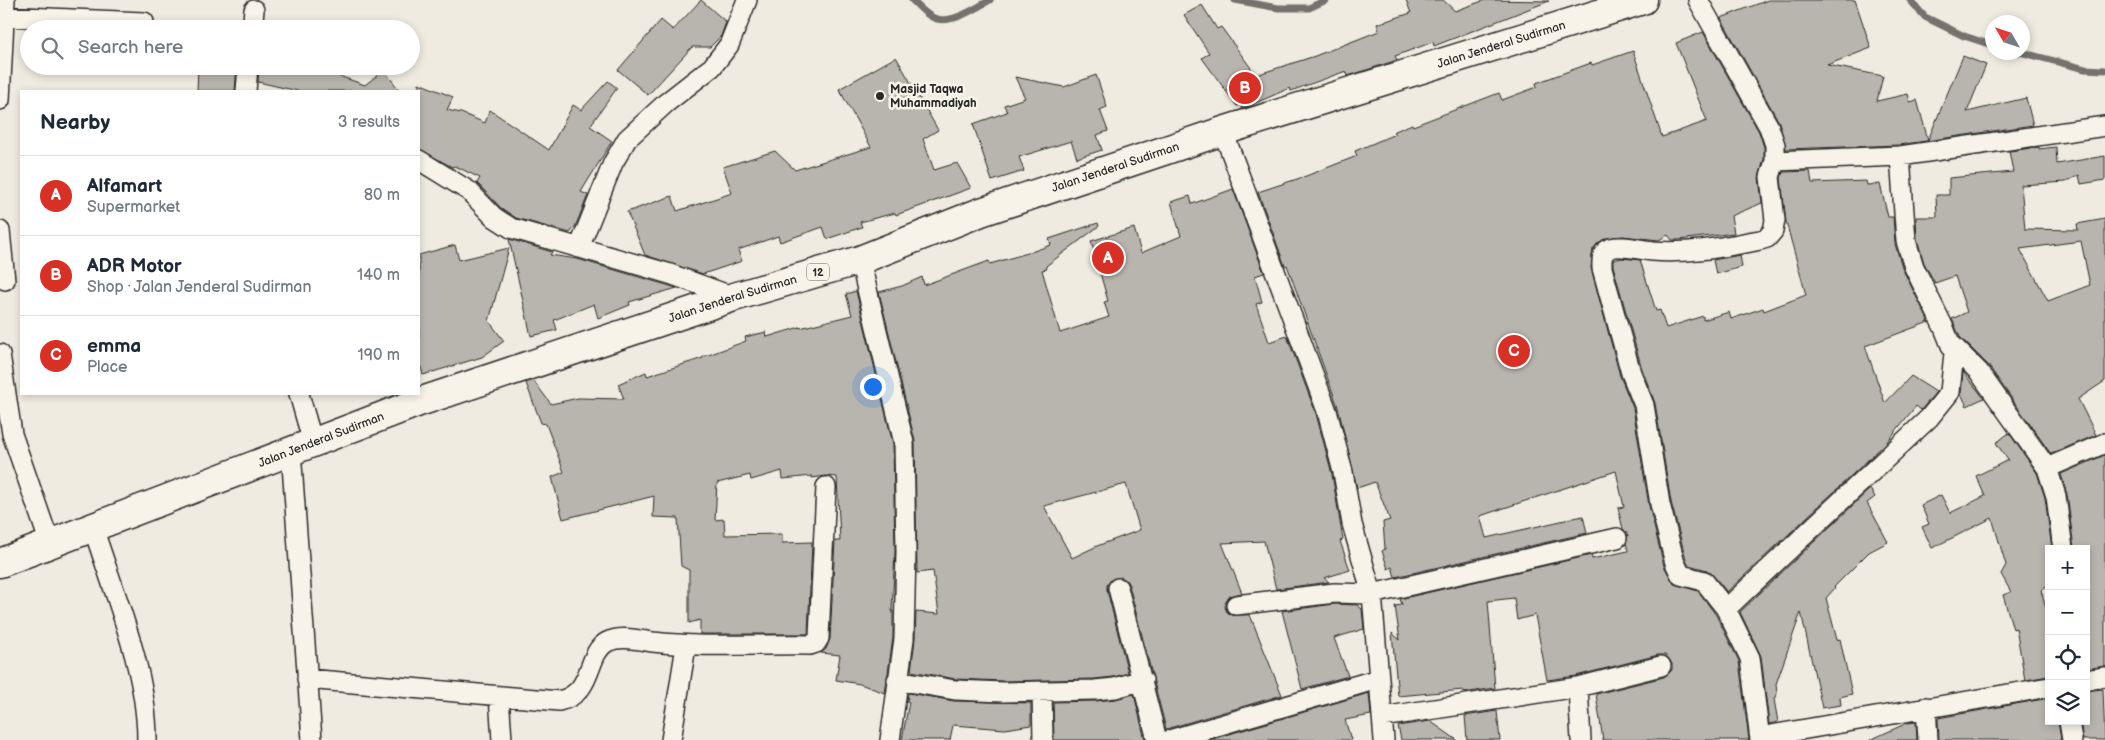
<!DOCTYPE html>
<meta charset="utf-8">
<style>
body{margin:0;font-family:"Balsamiq Sans",sans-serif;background:#f2f2f3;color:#1f2937}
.controls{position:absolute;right:15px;bottom:15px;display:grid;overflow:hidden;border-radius:0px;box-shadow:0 2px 8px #0003}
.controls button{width:45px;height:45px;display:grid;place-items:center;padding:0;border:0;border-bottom:1px solid #e0e1e3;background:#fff;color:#1f2937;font:25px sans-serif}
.compass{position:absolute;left:1985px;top:15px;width:45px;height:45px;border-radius:50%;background:#fff;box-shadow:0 2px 8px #0003;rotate:309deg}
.you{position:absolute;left:872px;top:386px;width:18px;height:18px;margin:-12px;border:4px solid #fff;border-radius:50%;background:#1a73e8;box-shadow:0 0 0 8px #1a73e833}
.badge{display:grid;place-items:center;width:32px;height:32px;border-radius:50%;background:#d93025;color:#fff;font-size:16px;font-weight:700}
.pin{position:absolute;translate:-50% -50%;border:2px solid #fff;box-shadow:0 1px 5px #0006}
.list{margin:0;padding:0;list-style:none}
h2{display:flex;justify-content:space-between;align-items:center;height:65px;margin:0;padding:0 20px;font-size:21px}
h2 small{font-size:16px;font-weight:400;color:#747a83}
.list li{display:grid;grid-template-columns:32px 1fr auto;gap:15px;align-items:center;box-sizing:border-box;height:80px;padding:0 20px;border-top:1px solid #e0e1e3}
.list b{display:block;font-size:19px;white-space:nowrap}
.list p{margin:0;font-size:16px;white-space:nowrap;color:#747a83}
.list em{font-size:16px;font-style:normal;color:#747a83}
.icon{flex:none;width:28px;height:28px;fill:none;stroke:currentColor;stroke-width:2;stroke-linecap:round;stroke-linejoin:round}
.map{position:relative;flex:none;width:2105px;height:740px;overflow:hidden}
.search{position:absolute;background:#fff;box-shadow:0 2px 8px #0003;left:20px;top:20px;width:400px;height:55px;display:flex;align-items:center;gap:12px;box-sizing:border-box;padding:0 18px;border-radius:28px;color:#747a83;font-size:19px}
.panel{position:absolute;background:#fff;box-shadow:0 2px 8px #0003;left:20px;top:90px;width:400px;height:305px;border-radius:0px}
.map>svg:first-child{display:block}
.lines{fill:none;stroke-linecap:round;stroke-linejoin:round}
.stream{stroke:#74726e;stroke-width:7}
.building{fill:#b8b5ae;stroke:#2b2b2b;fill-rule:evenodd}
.minor-casing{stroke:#2b2b2b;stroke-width:22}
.trunk-casing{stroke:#2b2b2b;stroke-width:31}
.minor{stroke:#f7f3e8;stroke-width:19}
.trunk{stroke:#f7f3e8;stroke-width:28}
.poi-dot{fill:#2b2b2b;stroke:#f7f3e8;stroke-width:2}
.labels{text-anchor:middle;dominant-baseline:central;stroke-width:5;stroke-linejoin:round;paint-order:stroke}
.shield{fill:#f7f3e8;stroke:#686764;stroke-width:1}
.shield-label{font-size:11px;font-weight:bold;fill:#2b2b2b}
.street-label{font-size:12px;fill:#2b2b2b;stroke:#f7f3e8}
.poi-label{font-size:12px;font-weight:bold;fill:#2b2b2b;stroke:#f7f3e8;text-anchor:start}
</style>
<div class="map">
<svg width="2105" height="740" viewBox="0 0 2105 740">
<rect width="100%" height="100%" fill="#efebe0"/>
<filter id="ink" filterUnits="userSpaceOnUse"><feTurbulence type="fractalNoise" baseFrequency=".02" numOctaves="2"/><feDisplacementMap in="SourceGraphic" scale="10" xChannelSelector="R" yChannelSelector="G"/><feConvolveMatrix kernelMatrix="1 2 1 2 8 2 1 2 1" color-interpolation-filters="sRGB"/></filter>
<g filter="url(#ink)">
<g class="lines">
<path class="stream" d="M912,0C919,7 928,17 937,19C954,23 976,8 990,0
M1235,0L1278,8H1309L1326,0
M1910,0L1925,17L1964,36L1992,45
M2020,52L2085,69L2105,70"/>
</g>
<path class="building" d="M701,0L726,22L721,36L710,47H692L648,95L618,70L661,20L673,30Z
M1406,0H1443L1455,11L1485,0L1549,1L1434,46L1433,42L1395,56L1397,60L1348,76L1346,71L1291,91L1290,88L1242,109L1241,105L1237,106L1202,58L1209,53L1184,15L1202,5L1217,29L1221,27L1256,75L1315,56L1379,31L1377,24L1411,13Z
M1768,0H1855L1871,48L1827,65L1883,76L1877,101L1908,94L1910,102L1917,100L1928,140L1963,56L1986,65L1967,112L2026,98L2033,125L1899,145L1786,149L1779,122L1721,18Z
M1703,32L1759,132L1764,147V159L1759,178L1762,203L1731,216L1734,233L1679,240H1672L1668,235L1659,240L1623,236L1606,238L1598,243L1593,249L1591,268L1620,376L1633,408L1649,506L1664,566L1674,584L1698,591L1716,615L1739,661L1749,740H1603L1596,694L1664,677L1672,670V664L1669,659L1665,655H1658L1576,676L1547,680L1535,615L1517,620L1514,598L1488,601L1495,688L1463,693V690L1398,696L1392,633L1400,640L1395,606L1402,605L1400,599L1591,555L1592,559L1628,551L1626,543L1628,535L1623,529L1618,508L1624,507L1616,471L1480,516L1486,538L1583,516L1587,533L1395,577L1392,567L1388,569L1382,551L1385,549L1383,522L1390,520L1375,482L1357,488L1338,407L1287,265L1285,266L1258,192L1306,176L1357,156L1355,151L1395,134L1393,132L1412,124L1413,126L1499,93L1502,100L1537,87L1536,83L1591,63L1592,65L1633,51L1662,137L1707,121L1676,43Z
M896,57L938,130L923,139L934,170L957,163L971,188L896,215L895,213L860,222L862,227L827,239L823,227L780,242L778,236L738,250L742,261L703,274L645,255L627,212L672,196L677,211L732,193L723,167L775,151L795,170L871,147L839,89Z
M198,66H237L235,91H197Z
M259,66H320L337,73L336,75L365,85L384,70L400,91H298L258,82Z
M1096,75L1107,107L1100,110L1108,131L1097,135L1102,150L1077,158L1071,141L1019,157L1024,171L992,181L973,124L1007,112L1004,105L1025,98L1015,77L1064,87Z
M608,81L617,88L590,126L612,141L581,192L588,195L575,227L570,233L516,218L501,208L477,183L480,178L455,166L452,167L419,149V83L453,97L447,110L461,113L485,123L490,110L549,150L573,105L581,110Z
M2039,147V149L2056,147L2057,164L2105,156V180L2081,184L2079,175L2066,182L2021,185L2025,229L2078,230L2077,224L2105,219V381L2078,399L2096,435L2051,454L1988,365L1960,337L1952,319L1967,312L1955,276L1935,283L1924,263L1917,239L1916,217H1937L1936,195H1949V178L2013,172L2009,151ZM2081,241L2090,285L2048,301L2020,249Z
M1810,171L1812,183L1866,181L1867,185L1880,184L1888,217H1893L1895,244L1903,270L1929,322L1865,346L1885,403L1911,376L1936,392L1921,410L1916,406L1886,443L1727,592L1712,574L1707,570L1689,565L1686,559L1671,502L1655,403L1642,369L1613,266V260L1622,258L1640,260L1656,311L1660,310L1666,328L1703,316V320L1729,312L1731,319L1763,308L1764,311L1806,295L1786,222L1781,178L1783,172Z
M1233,189L1264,273L1255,276L1262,302L1256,304L1269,342L1287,336L1316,414L1332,474L1343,540L1340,541L1350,570L1324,578L1329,582L1276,589L1264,541L1222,543L1242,593L1229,596L1226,601L1225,607L1227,612L1232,615H1250L1282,695L1166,729L1129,585L1126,580L1121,577L1111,580L1107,585V590L1128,673L1113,677L1094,679L1003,681L956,679L911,671L915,639L916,612L939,614L933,571L917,573L915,441L879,292L902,286L922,277L924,285L989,261L990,264L1031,252L1051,245L1049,239L1098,223L1099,226L1046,266L1047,269L1042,270L1060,333L1109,317L1104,302L1108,301L1091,241L1134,228L1141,253L1181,236L1171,202L1190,196L1192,204ZM1126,484L1140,530L1097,546L1072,558L1044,506Z
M509,239L552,252L550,255L577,259L677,288L629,302L630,305L598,318L594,304L554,320L557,330L531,336Z
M455,245L459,260L509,248L489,321L504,341L482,357L423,375L419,360V255Z
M1740,255L1742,267L1716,274L1713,260Z
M856,291L893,444L895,551L892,611H893V638L885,693L860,684L836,680L840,655L821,653L826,649L830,639L835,541H840L837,477L826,476L812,478V476L783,479L782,471L751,480L750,475L717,483L715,520L724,519L725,535L782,534V543L812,542L808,634H700V620L689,623V570L681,566L678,518L653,517L654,496L563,519L552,477L564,472L546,424L541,423L526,383L533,380L551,404L578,398L624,399L618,384L646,372L647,376L703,358V357L746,341L745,337L766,332L767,337L800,327V328L852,315L846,294Z
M1963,372L1984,398L1967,406L1961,394Z
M2009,433L2037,473L2045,498L2052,549H2049V586L2041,590L2049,618V676L2025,680L2016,628L2013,629L2003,595L2011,592L2001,574L2006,565L1992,518L1932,548L1922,527L1929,524L1921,505L1941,495L1950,513L1985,496L1976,476L2008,460L1996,443Z
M2105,455V666L2086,669V549H2074L2067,494L2061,474Z
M1870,489L1875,497L1867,503L1888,542L1869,552L1834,587L1835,588L1826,598L1837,640L1840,639L1852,694L1840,697L1841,705L1822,708L1801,612L1776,684L1777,694L1774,699L1778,722L1769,724L1761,656L1740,612Z
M1335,604L1357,605L1362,609L1364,629L1334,638L1348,676L1302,689L1282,611Z
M2103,689L2105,740H2083L2080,721H2086V691Z
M908,693L954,701L1031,703V725L1005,729L953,725L950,740H902L909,702L907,701Z
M1369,693L1371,715L1345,720L1351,740H1209Z
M1134,694L1145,740H1054L1053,702L1096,701L1116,699Z
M2049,698V721H2058L2061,740H1939L1938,718Z
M1497,711L1500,740H1467L1465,716Z
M1430,721L1457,740H1401L1398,726Z
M1916,722L1917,740H1870L1907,723Z"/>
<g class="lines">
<g class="minor-casing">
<path id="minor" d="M1698,0L1769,127L1775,145V161L1770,177L1775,220L1773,231L1767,238L1760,240C1724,247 1689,254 1652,251C1642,250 1615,243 1607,250C1601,254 1602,261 1602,268L1631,373L1644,405L1660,504L1675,563L1681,575L1704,581L1726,609L1750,658L1760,740
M0,16L144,22
M252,29L254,10
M246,91L248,66
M0,100L5,0
M1223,131L1327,411L1343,472L1352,524L1372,594L1384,740
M419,160L469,191L494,217L511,228L670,274L734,297
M1775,161L1900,156L2105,126
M0,231L5,280
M579,248L613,163L627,139L666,103L712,67L729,45L747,0
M860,260L904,443L906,551L904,639L890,740
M1951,344L1979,372L2047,468L2056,496L2063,549
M0,354L12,434L50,544
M299,394L313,443
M291,451L312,740
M2047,468L2105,443
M93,527C114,594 147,669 147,740
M1118,588L1157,740
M1236,605L1334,593L1372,594L1617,538
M1726,609L1929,418L1950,392L1954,353L1944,328L1914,267L1906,241L1900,156
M307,679L559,701C595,693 585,654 607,642C620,635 639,640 653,642C705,648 757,644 810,645L816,643L819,638L826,487
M897,680L955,690L1003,692L1095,690L1115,688L1143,680
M2086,680L2105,677
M1578,687L1581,740
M1042,691L1043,740
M499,696L502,740
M1926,707L1928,740
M1382,717L1578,687L1661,666
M2069,721L2072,740
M1760,737L2049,687
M671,740L686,646
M1169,740L1378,679"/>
</g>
<g class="trunk-casing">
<g id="trunk">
<path id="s1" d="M0,563L419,402L734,297L860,260L981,212L1223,131L1643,0"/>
</g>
</g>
<use href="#minor" class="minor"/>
<use href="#trunk" class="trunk"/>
</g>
</g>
<circle class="poi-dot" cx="880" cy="96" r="5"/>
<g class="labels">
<rect class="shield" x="807" y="263.5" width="22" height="17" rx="4"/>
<g class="shield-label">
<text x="818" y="272">12</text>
</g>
<g class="street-label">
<text stroke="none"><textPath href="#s1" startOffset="1589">Jalan Jenderal Sudirman</textPath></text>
<text stroke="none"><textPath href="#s1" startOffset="1184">Jalan Jenderal Sudirman</textPath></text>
<text stroke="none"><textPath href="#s1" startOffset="779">Jalan Jenderal Sudirman</textPath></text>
<text stroke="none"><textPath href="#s1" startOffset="344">Jalan Jenderal Sudirman</textPath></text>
</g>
<g class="poi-label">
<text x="890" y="89">Masjid Taqwa<tspan x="890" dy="14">Muhammadiyah</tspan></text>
</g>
</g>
</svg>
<div class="controls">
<button>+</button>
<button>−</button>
<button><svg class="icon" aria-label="locate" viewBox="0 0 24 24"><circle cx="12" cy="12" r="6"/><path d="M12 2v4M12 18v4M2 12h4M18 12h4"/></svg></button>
<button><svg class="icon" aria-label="layers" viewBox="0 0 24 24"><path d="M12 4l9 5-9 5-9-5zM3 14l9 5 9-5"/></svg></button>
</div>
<svg class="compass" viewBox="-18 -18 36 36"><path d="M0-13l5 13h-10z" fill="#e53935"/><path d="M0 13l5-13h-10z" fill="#747a83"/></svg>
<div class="you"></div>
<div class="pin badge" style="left:1108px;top:258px">A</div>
<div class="pin badge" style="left:1245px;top:88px">B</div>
<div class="pin badge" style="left:1514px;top:351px">C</div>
<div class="search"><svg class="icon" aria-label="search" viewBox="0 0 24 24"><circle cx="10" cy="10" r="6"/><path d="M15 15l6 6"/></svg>Search here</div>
<section class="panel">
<h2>Nearby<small>3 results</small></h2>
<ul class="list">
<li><span class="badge">A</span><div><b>Alfamart</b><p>Supermarket</p></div><em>80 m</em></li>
<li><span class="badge">B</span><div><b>ADR Motor</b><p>Shop · Jalan Jenderal Sudirman</p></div><em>140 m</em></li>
<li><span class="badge">C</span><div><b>emma</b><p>Place</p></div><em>190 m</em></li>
</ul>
</section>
</div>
